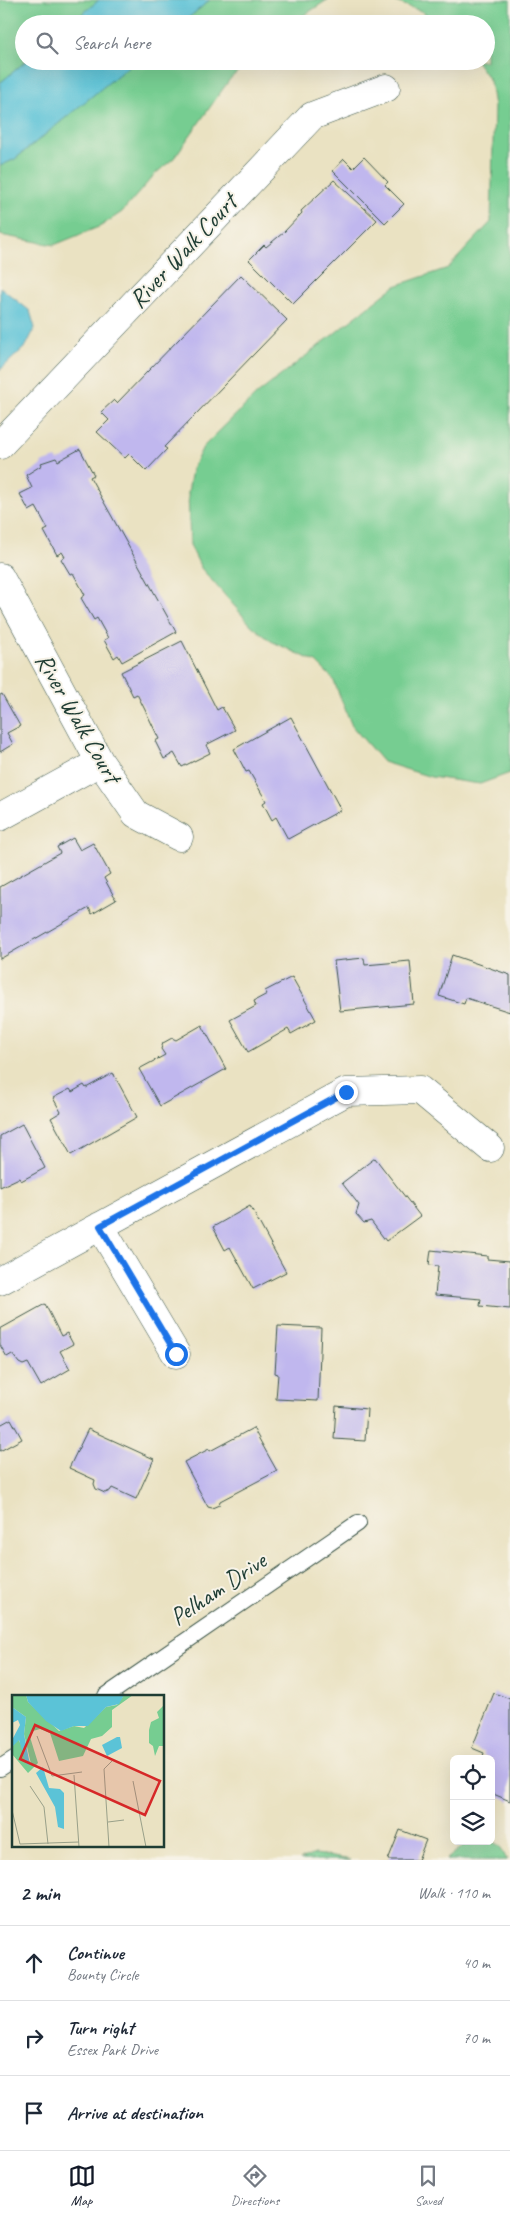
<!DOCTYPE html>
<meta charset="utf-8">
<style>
body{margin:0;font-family:Caveat,sans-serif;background:#f2f2f3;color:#1f2937}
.controls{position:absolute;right:15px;bottom:15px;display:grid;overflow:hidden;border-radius:8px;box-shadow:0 5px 20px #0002}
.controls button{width:45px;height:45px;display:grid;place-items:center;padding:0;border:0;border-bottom:1px solid #e0e1e3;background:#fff;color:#1f2937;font:25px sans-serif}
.stop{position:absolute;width:15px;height:15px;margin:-11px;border:4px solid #1a73e8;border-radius:50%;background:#fff}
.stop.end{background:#1a73e8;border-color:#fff;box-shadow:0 1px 5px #0008}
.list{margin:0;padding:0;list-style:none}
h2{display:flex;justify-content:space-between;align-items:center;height:65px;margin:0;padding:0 20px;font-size:21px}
h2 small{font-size:16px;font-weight:400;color:#747a83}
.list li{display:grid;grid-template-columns:32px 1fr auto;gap:15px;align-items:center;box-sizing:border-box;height:75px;padding:0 20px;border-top:1px solid #e0e1e3}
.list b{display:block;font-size:19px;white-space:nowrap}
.list p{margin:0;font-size:16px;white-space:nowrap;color:#747a83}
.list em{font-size:16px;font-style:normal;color:#747a83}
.icon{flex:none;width:28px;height:28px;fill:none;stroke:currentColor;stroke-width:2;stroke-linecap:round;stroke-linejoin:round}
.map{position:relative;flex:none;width:510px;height:1860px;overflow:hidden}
.search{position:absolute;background:#fff;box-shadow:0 5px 20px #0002;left:15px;right:15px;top:15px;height:55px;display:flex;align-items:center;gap:12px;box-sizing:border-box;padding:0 18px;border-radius:28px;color:#747a83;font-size:19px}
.sheet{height:290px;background:#fff}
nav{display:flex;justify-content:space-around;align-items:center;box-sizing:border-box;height:70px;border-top:1px solid #e0e1e3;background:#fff;font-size:14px;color:#747a83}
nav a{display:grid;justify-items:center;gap:2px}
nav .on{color:#111827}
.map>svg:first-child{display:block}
.green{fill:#76cd91;stroke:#4a8562}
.water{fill:#5bc3d7;stroke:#3d8086}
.building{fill:#c0b7ee}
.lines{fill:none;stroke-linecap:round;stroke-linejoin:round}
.lane-casing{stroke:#3d5649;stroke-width:18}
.street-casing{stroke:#3d5649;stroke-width:29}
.lane{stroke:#fff;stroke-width:16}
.street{stroke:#fff;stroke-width:28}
.route{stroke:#1a73e8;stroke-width:6}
.labels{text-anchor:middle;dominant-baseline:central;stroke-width:4;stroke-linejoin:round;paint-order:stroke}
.street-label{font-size:25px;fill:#1f3d34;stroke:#f7f3e8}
.inset-road{fill:none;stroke:#99a089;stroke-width:1}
.view{fill:#d62828;fill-opacity:0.15;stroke:#d62828;stroke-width:2.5}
.inset-edge{fill:none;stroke:#1f3d34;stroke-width:2.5}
</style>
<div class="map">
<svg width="510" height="1860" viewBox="0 0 510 1860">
<rect width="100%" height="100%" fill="#f7f3e8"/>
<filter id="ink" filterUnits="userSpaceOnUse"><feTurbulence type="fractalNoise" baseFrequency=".02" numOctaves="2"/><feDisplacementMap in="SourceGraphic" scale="10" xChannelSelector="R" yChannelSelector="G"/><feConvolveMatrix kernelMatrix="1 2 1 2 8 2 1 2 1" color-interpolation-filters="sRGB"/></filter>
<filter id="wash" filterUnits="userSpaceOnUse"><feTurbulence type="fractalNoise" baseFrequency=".0096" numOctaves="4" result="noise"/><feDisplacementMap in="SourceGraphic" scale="20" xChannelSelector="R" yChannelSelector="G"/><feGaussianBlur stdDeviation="1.12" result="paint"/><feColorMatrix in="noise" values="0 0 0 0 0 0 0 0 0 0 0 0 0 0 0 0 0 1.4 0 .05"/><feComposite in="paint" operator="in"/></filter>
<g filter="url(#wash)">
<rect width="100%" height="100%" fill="#eae2c2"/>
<path class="green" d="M0,0H99L70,24H24V61H26L0,83Z
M210,0H327L291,24H181Z
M390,0H510V773L480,784L431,777L383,762L352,726L333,679L316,662L271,641L251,625L201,568L190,545L188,493L192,469L203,447L256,395L395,286L448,268L491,222L494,106L490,81L476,61H486V24H439L421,11Z
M135,61H249L230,79L174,158L155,174L122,212L101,226L54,245L0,235V166L15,159Z
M469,1841H491L500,1846L507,1860H446Z
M315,1854L351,1860H300Z"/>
<path class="water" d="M99,0H210L181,24H70Z
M26,61H135L15,159L0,166V83Z
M0,287L30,311L35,328L26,346L0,370Z"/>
<g id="blocks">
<path class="building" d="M364,157L388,182L385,185L404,204L385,223L333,171L344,159L353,168Z
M334,180L377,220L293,304L249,260L264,245L266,247L284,232L302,213L301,211Z
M241,275L287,320L164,447L167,449L146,471L129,454L125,458L97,432L109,420L101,412L114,400L117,403Z
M80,449L94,475L90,477L176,632L122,662L118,655L114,658L104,640L108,638L97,618L94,620L81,598L85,595L73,573L70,574L61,559L65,557L62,552L57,555L44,531L48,529L36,507L29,511L20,494L32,488L26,475L42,465L41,463L56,458L58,461Z
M182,641L217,710L222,707L235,730L206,745L210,753L182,767L174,753L164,759L155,741L159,739L149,718L137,694L133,696L121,672Z
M2,694L20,726L7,733L13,744L0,752V695Z
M291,717L341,810L288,839L276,817L272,820L263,803L266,801L249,771L246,772L234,749Z
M73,838L80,850L93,843L110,874L104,878L116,900L92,914L89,908L0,959V887L60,853L57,847Z
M452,955L510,975V1012L466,998L464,1004L439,996Z
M364,958L365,965L410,961L414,1004L340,1011L334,961Z
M292,977L316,1020L291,1034L288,1029L248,1052L230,1020L256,1006L254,1001L267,994L265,991Z
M202,1025L226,1069L160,1106L139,1069L165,1055L161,1049L163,1043L172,1038L176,1040Z
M113,1073L137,1117L71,1155L51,1118L61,1112L53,1098L70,1089L72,1092L84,1085L86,1088Z
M22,1124L45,1168L21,1181L19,1178L0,1187V1136Z
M375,1158L420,1216L386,1241L371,1221L364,1223L356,1214L359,1205L342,1183Z
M250,1206L286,1272L253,1289L230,1247L225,1250L213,1227Z
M431,1250L487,1256V1259L510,1261V1309L480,1306L481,1299L435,1295L438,1266L429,1265Z
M45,1304L61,1336L67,1333L73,1344L60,1351L70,1369L41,1386L28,1363L23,1365L19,1363L12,1354L7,1357L0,1345V1329Z
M278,1326L321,1328L318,1401L276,1399L278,1374L275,1373Z
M336,1406L367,1409L365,1441L334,1439Z
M11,1419L22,1439L0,1451V1425Z
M253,1428L277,1471L220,1501L219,1505L212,1508L208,1507L184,1462L209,1449L210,1451Z
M88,1429L154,1459L136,1499L112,1488L110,1491L105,1493L96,1489L94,1484L95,1480L69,1468Z
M494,1693L510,1699V1801L491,1793V1766L493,1760L483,1756L484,1753L472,1748Z
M400,1830L426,1840L418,1860H388Z"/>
</g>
</g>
<g filter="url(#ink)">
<use href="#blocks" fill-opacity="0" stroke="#3d5649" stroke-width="1"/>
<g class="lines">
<g class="lane-casing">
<path id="lane" d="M106,1696L358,1523
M0,1768L14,1759"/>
</g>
<g class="street-casing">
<path id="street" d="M0,445L312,116L386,88
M0,577L100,762L136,814L179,837
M0,817L100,762
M100,1226L176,1354
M0,1281L346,1092L420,1090L490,1148"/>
</g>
<use href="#lane" class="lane"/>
<use href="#street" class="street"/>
</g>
</g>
<g class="lines" filter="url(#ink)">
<path class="route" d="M176,1354L100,1226L346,1092"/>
</g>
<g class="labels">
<g class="street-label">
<text transform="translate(183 251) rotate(-47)">River Walk Court</text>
<text transform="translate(78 718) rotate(60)">River Walk Court</text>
<text transform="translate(218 1589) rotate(-34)">Pelham Drive</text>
</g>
</g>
<g transform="translate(12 1695)">
<rect width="152" height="152" fill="#eae2c2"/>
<path d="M0,0H14L16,7L47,36L62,31L72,33L94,12L105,10L112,0H121L100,15V32L90,41L79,44L71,61L47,66L38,38L28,34L21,36L18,42L26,68L16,78L0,59V52L6,44L19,69L12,39L14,22L0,12ZM151,11L152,51H147L143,61L141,51L137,48V35L139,27L147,23L145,17Z" fill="#76cd91"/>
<path d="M14,0H112L107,9L94,12L76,31H62L49,36L34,26L16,7ZM0,12L14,22L12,39L18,70L14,69L7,45L0,52V45L8,30L6,25L0,28ZM105,42H108L110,53L95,61L90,50ZM31,72L37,93L48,94L52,98V134L46,132L43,112L24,78Z" fill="#5bc3d7"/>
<path class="inset-road" d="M25,41L40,81L70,77M62,80L67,152M121,86L134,152M18,91L32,112L36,149M0,115L8,149L67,147M96,127L112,125M97,152L92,74L100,66"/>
<path class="view" d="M23,30L148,86L133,120L8,64Z"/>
<rect width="152" height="152" class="inset-edge"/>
</g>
</svg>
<div class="controls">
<button><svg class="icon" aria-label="locate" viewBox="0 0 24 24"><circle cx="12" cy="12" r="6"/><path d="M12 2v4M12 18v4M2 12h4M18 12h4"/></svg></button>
<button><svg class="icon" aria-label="layers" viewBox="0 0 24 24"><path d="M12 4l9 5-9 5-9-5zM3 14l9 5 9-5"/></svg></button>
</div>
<div class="stop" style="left:176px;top:1354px"></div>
<div class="stop end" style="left:346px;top:1092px"></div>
<div class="search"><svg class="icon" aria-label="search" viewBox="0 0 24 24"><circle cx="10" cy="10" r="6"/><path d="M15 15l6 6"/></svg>Search here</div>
</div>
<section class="sheet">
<h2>2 min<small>Walk · 110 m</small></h2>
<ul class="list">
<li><svg class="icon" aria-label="ahead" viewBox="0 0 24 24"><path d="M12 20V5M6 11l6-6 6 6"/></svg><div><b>Continue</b><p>Bounty Circle</p></div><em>40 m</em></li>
<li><svg class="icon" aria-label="right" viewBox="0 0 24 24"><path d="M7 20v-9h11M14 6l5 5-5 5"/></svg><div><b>Turn right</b><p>Essex Park Drive</p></div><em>70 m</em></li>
<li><svg class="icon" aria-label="arrive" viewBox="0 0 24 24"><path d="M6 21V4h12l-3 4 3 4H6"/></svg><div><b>Arrive at destination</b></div></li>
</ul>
</section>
<nav>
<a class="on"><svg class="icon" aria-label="map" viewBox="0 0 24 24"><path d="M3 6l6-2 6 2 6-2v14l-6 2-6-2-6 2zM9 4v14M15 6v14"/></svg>Map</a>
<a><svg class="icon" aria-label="directions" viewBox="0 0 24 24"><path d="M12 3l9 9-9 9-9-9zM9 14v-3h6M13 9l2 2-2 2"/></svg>Directions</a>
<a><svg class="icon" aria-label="saved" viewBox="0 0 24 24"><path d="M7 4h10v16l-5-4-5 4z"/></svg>Saved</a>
</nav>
